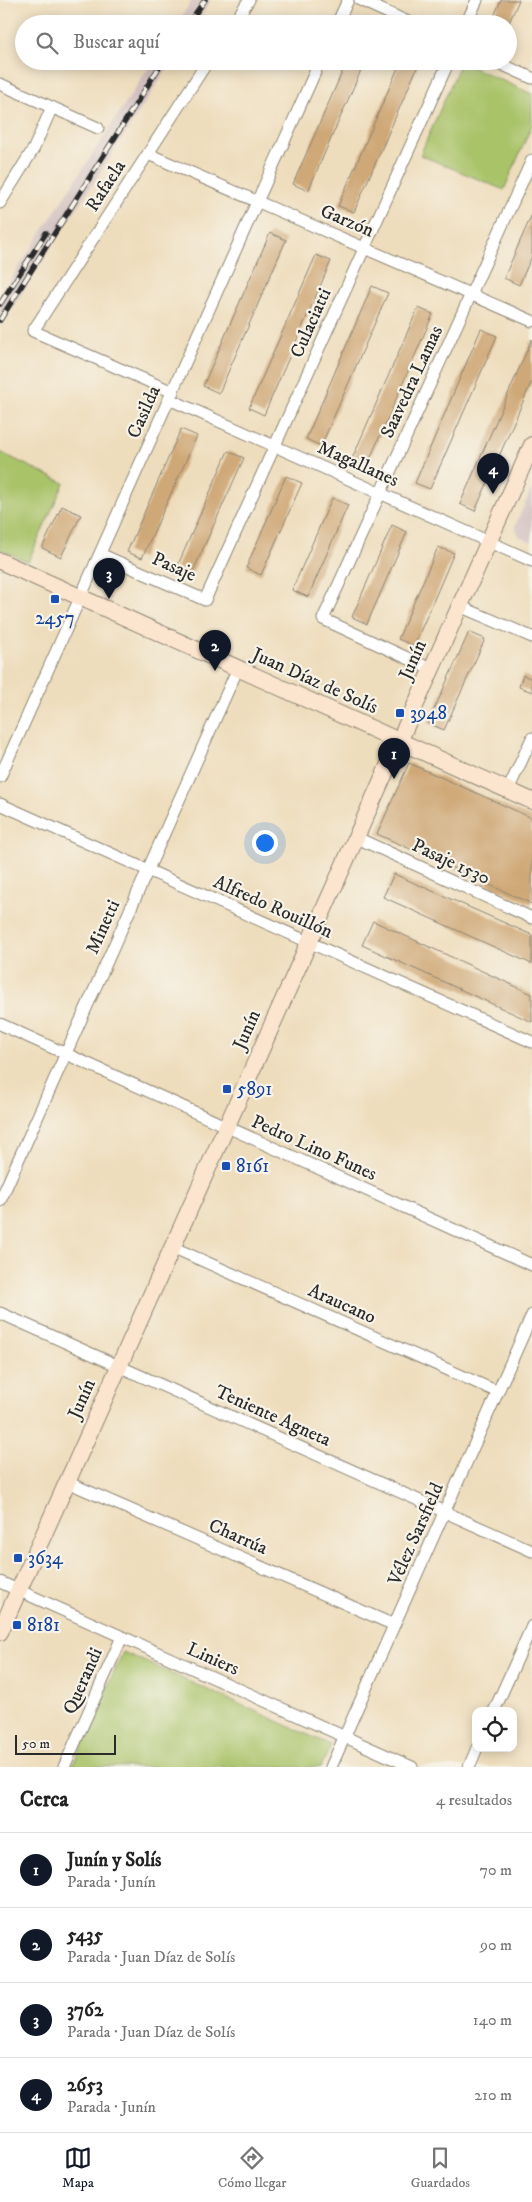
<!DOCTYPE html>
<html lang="es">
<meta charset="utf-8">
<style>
body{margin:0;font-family:"IM FELL DW Pica",serif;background:#f6f6f6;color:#222}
.controls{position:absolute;right:15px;bottom:15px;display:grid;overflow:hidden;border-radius:10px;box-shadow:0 2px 12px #0003}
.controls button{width:45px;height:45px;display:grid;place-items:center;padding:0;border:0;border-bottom:1px solid #e0e0e0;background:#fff;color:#222;font:25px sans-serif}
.scale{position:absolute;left:15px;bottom:12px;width:101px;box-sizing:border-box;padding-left:5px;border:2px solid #2b2b2b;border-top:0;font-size:14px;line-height:18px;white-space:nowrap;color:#2b2b2b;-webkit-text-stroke:4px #f7f3e8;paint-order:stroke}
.you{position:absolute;left:264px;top:842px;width:18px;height:18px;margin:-12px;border:4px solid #fff;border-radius:50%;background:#1a73e8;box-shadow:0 0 0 8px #1a73e833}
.badge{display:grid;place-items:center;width:32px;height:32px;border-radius:50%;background:#111827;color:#fff;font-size:16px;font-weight:700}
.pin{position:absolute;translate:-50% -41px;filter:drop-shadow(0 1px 2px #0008)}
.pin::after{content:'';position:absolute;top:26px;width:18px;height:15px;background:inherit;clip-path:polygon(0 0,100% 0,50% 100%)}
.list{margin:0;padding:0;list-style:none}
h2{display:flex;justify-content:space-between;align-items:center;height:65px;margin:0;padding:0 20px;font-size:21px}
h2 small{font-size:16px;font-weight:400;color:#767676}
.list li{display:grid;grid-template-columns:32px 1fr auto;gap:15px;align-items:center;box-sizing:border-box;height:75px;padding:0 20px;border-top:1px solid #e0e0e0}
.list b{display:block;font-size:19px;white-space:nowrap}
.list p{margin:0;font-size:16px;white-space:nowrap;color:#767676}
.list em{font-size:16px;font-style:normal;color:#767676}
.icon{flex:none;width:28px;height:28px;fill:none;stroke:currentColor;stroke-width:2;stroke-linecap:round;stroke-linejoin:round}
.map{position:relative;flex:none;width:532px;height:1767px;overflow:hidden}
.search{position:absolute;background:#fff;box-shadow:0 2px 12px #0003;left:15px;right:15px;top:15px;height:55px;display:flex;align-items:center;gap:12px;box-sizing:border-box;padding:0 18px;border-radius:28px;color:#767676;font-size:19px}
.sheet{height:365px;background:#fff}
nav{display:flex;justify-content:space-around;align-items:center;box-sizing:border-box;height:70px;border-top:1px solid #e0e0e0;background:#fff;font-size:14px;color:#767676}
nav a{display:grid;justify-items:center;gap:2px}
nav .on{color:#111827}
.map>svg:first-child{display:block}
.industrial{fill:#d1bfbf}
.green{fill:#a9c369;stroke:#6a774a}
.building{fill:#cfa877}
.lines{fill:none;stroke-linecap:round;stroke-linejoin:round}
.street-casing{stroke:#8c8474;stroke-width:13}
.secondary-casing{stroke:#8c8474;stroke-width:18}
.street{stroke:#fff;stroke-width:11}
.secondary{stroke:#fce5cf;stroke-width:16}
.rail-casing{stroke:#2b2b2b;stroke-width:5.5}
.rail{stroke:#f7f3e8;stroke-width:4;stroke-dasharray:11;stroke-linecap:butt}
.transit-dot{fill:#1a4fb4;stroke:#f7f3e8;stroke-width:2}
.labels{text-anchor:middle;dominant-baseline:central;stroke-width:4.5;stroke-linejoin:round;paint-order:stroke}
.street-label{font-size:19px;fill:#2b2b2b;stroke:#f7f3e8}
.transit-label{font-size:19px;fill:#164399;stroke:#f7f3e8;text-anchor:start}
</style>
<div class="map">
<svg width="532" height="1767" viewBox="0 0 532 1767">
<rect width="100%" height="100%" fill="#f7f3e8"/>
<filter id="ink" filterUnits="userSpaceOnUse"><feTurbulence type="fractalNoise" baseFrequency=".02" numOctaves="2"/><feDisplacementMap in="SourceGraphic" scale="10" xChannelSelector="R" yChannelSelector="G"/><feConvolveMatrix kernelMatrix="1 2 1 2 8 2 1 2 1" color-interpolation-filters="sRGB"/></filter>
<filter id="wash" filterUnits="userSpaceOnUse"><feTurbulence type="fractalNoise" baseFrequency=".0096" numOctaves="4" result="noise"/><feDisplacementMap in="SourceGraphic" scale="20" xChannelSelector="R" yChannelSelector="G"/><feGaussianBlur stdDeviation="1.12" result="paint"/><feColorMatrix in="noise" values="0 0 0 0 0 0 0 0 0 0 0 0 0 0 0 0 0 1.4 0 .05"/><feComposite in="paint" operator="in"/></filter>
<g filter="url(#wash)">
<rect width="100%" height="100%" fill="#eeddbc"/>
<path class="industrial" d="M192,0H211L196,24H177Z
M153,61H172L0,327V296Z
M532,488V542L519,536L515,526Z"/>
<path class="green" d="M461,62L532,94V125L504,190L420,155Z
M0,452L64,483L28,562L0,549Z
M123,1652L331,1745L321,1767H72Z"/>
<g id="blocks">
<path class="building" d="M501,0H519L509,23L494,16Z
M347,61H365L308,191L293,184Z
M401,61H420L354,212L338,206Z
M532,214V256L519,285L504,278Z
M270,233L286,240L219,393L203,386Z
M316,255L331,261L264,415L249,408Z
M372,286L388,293L321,446L306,439Z
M418,308L433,314L366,468L351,461Z
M481,329L497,336L430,489L415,483Z
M532,339V381L475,511L460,504Z
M181,429L197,436L142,558L127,552Z
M228,451L244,458L189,580L174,574Z
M286,476L302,483L261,575L246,568Z
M332,498L348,505L308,597L292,590Z
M62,506L81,515L61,557L42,548Z
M392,525L407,532L367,624L352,617Z
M438,547L454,553L414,646L398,639Z
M469,632L485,639L444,730L428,723Z
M523,675L532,679V692L519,687Z
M409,763L532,818V904L377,834Z
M394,874L532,935V964L383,897Z
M373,921L532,994V1022L362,945Z"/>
</g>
</g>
<g filter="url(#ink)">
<use href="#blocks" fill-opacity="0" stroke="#8c8474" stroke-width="1"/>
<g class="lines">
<g class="street-casing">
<path id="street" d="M360,0L412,24
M233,24L249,0
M337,24L348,0
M466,24L477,0
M494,61L532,78
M0,84L98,128
M148,154L532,321
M0,203L34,148L52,107
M173,392L33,331L208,61
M169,399L532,561
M100,554L205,600L449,61
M459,606L532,637
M431,669L323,619L532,160
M0,777L320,61
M508,790L532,738
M0,804L532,1042
M355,837L532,918
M0,1024L532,1265
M0,1201L238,668
M172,1247L498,1392
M0,1313L532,1551
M67,1482L394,1625
M0,1582L412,1767
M494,1711L532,1626
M64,1767L122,1637
M331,1767L532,1315
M469,1767L477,1748"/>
</g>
<g class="secondary-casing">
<path id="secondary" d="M0,561L532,801
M0,1632L532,445"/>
</g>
<use href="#street" class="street"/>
<use href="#secondary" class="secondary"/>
<g class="rail-casing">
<path id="rail" d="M188,24L205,0
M0,304L46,233
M0,320L163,61"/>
</g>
<use href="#rail" class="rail"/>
</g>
</g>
<g class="transit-dot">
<rect x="50" y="594" width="10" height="10" rx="2.5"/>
<rect x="395" y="708" width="10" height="10" rx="2.5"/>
<rect x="222" y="1084" width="10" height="10" rx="2.5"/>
<rect x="221" y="1161" width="10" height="10" rx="2.5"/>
<rect x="13" y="1553" width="10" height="10" rx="2.5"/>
<rect x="12" y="1620" width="10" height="10" rx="2.5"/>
</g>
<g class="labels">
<g class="street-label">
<text transform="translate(106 186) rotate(-57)">Rafaela</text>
<text transform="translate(347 221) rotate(23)">Garzón</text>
<text transform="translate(311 323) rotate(-66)">Culaciatti</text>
<text transform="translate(412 382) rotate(-65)">Saavedra Lamas</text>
<text transform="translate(144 412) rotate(-66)">Casilda</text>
<text transform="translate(358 464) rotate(24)">Magallanes</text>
<text transform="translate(174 567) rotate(24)">Pasaje</text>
<text transform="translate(413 660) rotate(-66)">Junín</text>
<text transform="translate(315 681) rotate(24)">Juan Díaz de Solís</text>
<text transform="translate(451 862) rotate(25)">Pasaje 1530</text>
<text transform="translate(273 907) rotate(24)">Alfredo Rouillón</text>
<text transform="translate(103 927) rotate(-66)">Minetti</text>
<text transform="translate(247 1030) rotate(-66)">Junín</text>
<text transform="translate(314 1148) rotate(24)">Pedro Lino Funes</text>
<text transform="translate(342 1304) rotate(24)">Araucano</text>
<text transform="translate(82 1399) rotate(-66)">Junín</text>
<text transform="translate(273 1416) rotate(24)">Teniente Agneta</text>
<text transform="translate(416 1534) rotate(-66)">Vélez Sarsfield</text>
<text transform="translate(238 1537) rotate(24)">Charrúa</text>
<text transform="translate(213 1659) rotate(24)">Liniers</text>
<text transform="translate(83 1681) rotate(-66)">Querandi</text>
</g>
<g class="transit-label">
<text x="55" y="618" text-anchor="middle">2457</text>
<text x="410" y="713">3948</text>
<text x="237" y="1089">5891</text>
<text x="236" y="1166">8161</text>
<text x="28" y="1558">3634</text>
<text x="27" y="1625">8181</text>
</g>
</g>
</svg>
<div class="controls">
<button><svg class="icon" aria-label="locate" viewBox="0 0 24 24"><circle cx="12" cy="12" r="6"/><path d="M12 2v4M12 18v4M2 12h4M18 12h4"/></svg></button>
</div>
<div class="scale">50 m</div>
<div class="you"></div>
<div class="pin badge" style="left:394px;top:779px">1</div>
<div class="pin badge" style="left:215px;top:671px">2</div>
<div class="pin badge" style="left:109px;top:599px">3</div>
<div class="pin badge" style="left:493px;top:494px">4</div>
<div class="search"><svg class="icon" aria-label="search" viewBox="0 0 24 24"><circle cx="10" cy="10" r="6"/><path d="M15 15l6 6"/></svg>Buscar aquí</div>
</div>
<section class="sheet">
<h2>Cerca<small>4 resultados</small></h2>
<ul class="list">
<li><span class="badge">1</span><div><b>Junín y Solís</b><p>Parada · Junín</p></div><em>70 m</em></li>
<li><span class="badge">2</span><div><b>5435</b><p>Parada · Juan Díaz de Solís</p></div><em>90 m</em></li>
<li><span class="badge">3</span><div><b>3762</b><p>Parada · Juan Díaz de Solís</p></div><em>140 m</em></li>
<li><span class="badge">4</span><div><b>2653</b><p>Parada · Junín</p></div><em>210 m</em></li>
</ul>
</section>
<nav>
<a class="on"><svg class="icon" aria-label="map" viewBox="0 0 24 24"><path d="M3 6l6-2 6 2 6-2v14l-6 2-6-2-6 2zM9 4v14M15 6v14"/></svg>Mapa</a>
<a><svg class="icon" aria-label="directions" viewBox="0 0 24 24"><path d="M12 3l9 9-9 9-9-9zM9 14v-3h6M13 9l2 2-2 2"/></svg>Cómo llegar</a>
<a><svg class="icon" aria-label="saved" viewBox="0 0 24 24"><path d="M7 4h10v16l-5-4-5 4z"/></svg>Guardados</a>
</nav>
